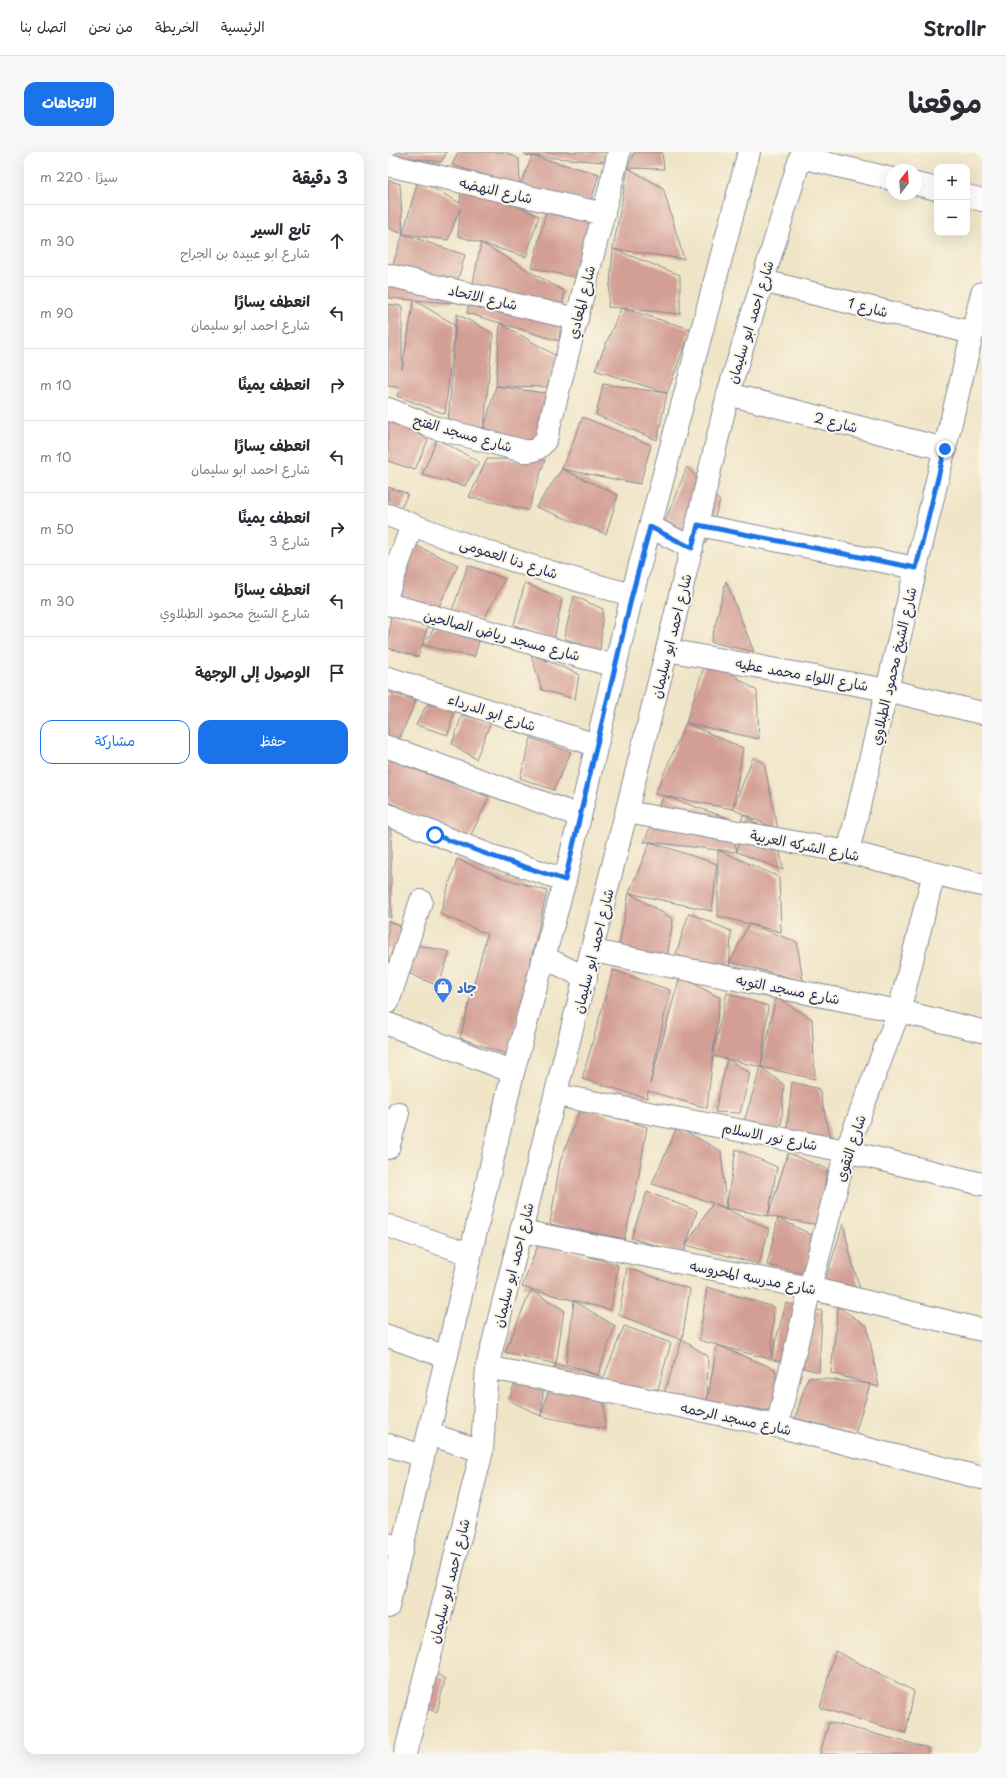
<!DOCTYPE html>
<html lang="ar">
<meta charset="utf-8">
<style>
body{margin:0;font-family:"Playpen Sans","Playpen Sans Arabic",sans-serif;background:#f7f7f7;color:#2b2b33;direction:rtl}
.controls{position:absolute;right:12px;top:12px;display:grid;overflow:hidden;border-radius:8px;box-shadow:0 4px 16px #0002}
.controls button{width:36px;height:36px;display:grid;place-items:center;padding:0;border:0;border-bottom:1px solid #e1e1e2;background:#fff;color:#2b2b33;font:20px sans-serif}
.compass{position:absolute;left:498px;top:12px;width:36px;height:36px;border-radius:50%;background:#fff;box-shadow:0 4px 16px #0002;rotate:17deg}
.stop{position:absolute;width:12px;height:12px;margin:-9px;border:3px solid #1a73e8;border-radius:50%;background:#fff}
.stop.end{background:#1a73e8;border-color:#fff;box-shadow:0 1px 4px #0008}
.list{margin:0;padding:0;list-style:none}
h2{display:flex;justify-content:space-between;align-items:center;height:52px;margin:0;padding:0 16px;font-size:17px}
h2 small{font-size:13px;font-weight:400;color:#7c7c81}
.list li{display:grid;grid-template-columns:26px 1fr auto;gap:12px;align-items:center;box-sizing:border-box;height:72px;padding:0 16px;border-top:1px solid #e1e1e2}
.list b{display:block;font-size:15px;white-space:nowrap}
.list p{margin:0;font-size:13px;white-space:nowrap;color:#7c7c81}
.list em{font-size:13px;font-style:normal;color:#7c7c81}
.actions{display:flex;gap:8px;padding:12px 16px}
.actions a{flex:1;padding:9px 0;border:1px solid #1a73e8;border-radius:12px;text-align:center;font-size:14px;color:#1a73e8}
.actions .main{background:#1a73e8;color:#fff}
.icon{flex:none;width:22px;height:22px;fill:none;stroke:currentColor;stroke-width:2;stroke-linecap:round;stroke-linejoin:round}
.map{position:relative;flex:none;width:594px;height:1602px;overflow:hidden;direction:ltr;border-radius:12px}
header{display:flex;align-items:center;gap:24px;box-sizing:border-box;height:56px;padding:0 20px;background:#fff;border-bottom:1px solid #e1e1e2}
header strong{font-size:19px}
nav{display:flex;gap:22px;margin-inline-start:auto;font-size:14px}
.intro{display:flex;align-items:center;justify-content:space-between;box-sizing:border-box;height:96px;padding:0 24px}
h1{margin:0;font-size:28px}
.button{padding:10px 18px;border-radius:12px;background:#1a73e8;color:#fff;font-size:14px;font-weight:700}
main{display:flex;gap:24px;padding:0 24px}
aside{flex:1;background:#fff;border-radius:12px;box-shadow:0 4px 16px #0002}
.map>svg:first-child{display:block}
.building{fill:#d39f95}
.lines{fill:none;stroke-linecap:round;stroke-linejoin:round}
.minor-casing{stroke:#858a92;stroke-width:24}
.major-casing{stroke:#858a92;stroke-width:24}
.minor{stroke:#fff;stroke-width:22}
.major{stroke:#fff;stroke-width:22}
.route{stroke:#1a73e8;stroke-width:5}
.labels{text-anchor:middle;dominant-baseline:central;stroke-width:4;stroke-linejoin:round;paint-order:stroke}
.street-label{font-size:14px;fill:#1b2f5e;stroke:#fcf5e5}
.shop-label{font-size:14px;font-weight:bold;fill:#366cbe;stroke:#fcf5e5;text-anchor:start}
</style>
<header>
<strong>Strollr</strong>
<nav><a>الرئيسية</a><a>الخريطة</a><a>من نحن</a><a>اتصل بنا</a></nav>
</header>
<div class="intro"><h1>موقعنا</h1><a class="button">الاتجاهات</a></div>
<main>
<div class="map">
<svg width="594" height="1602" viewBox="0 0 594 1602">
<rect width="100%" height="100%" fill="#fcf5e5"/>
<filter id="ink" filterUnits="userSpaceOnUse"><feTurbulence type="fractalNoise" baseFrequency=".025" numOctaves="2"/><feDisplacementMap in="SourceGraphic" scale="8" xChannelSelector="R" yChannelSelector="G"/><feConvolveMatrix kernelMatrix="1 2 1 2 8 2 1 2 1" color-interpolation-filters="sRGB"/></filter>
<filter id="wash" filterUnits="userSpaceOnUse"><feTurbulence type="fractalNoise" baseFrequency=".012" numOctaves="4" result="noise"/><feDisplacementMap in="SourceGraphic" scale="16" xChannelSelector="R" yChannelSelector="G"/><feGaussianBlur stdDeviation="0.9" result="paint"/><feColorMatrix in="noise" values="0 0 0 0 0 0 0 0 0 0 0 0 0 0 0 0 0 1.4 0 .05"/><feComposite in="paint" operator="in"/></filter>
<g filter="url(#wash)">
<rect width="100%" height="100%" fill="#efe4c6"/>
<g id="blocks">
<path class="building" d="M0,0H59L53,10L0,3Z
M70,0H118L131,7L132,34L64,13Z
M137,0H226L228,11L144,4L211,22L203,49L132,34L144,4L137,3Z
M246,0H274L276,17L240,16Z
M240,16L275,36L296,107L225,97Z
M0,28L12,32L15,82L0,76Z
M30,28L72,51L74,30L151,64L138,105L93,91L176,139L171,189L112,171L170,205L159,235L108,234L162,242L151,297L96,276L108,234L112,171L79,161L93,91L70,84L72,56L60,88L15,82Z
M158,60L201,69L199,128L144,116Z
M15,82L77,103L63,151L26,148L67,173L57,262L9,244L11,236L0,233V152L14,154V217L26,148L0,146V127Z
M225,97L292,123V162L233,156L303,177L279,241L207,218L233,156L220,155Z
M69,162L105,181L96,276L60,270Z
M215,232L279,241L269,288L208,263Z
M0,265L40,288L27,318L0,309Z
M195,265L263,293L252,332L174,317L230,343L218,382L148,355L174,317Z
M49,287L91,310L77,334L34,323Z
M99,307L157,308L140,358L81,345Z
M299,315L332,349L318,391L276,372Z
M0,335L20,342L12,358L0,352Z
M29,394L70,413L48,461L7,442Z
M80,413L117,427L95,469L64,459Z
M338,429L366,500L323,490Z
M137,431L174,447L166,488L126,473Z
M186,444L215,457L212,500L176,486Z
M3,462L40,474L30,505L0,496Z
M48,474L91,489L86,505L34,493Z
M143,502L191,522L187,547L154,538Z
M319,505L369,539L371,587L298,571Z
M0,540L28,548L10,590L0,585Z
M39,552L67,556L60,583L28,573Z
M74,563L103,570L88,607L64,592Z
M298,571L355,596L345,657L365,605L376,611L390,678L355,662L390,687L395,718L349,700L355,662L345,657L267,642Z
M143,586L183,600L166,638L132,626Z
M0,607L101,645L81,687L0,650Z
M276,644L340,666L349,700L330,698L391,725L393,780L361,772L409,790L415,829L342,810L361,772L330,764V698L262,690L329,712L324,759L241,741L285,767L279,806L229,804L241,741L262,690H256Z
M0,673L3,674V766L0,765Z
M69,707L115,726L159,739L121,903L72,886L99,782L52,762Z
M301,761L343,779L341,826L288,802Z
M0,769L12,774L1,837H0Z
M29,793L62,800L50,834L11,817Z
M225,818L282,838L262,932L292,824L332,846L325,902L339,841L380,854L373,915L388,845L424,867L427,927L373,915L396,933L393,979H353L373,915L325,904L319,956L260,939L259,946L194,927Z
M339,907L362,921L352,961L327,960Z
M404,930L431,937L445,996L398,987Z
M193,955L259,975L248,1038L236,1087L162,1072L172,1010Z
M289,975L333,999L338,1056L327,1052L381,1077L371,1112L298,1093L296,1102L243,1086L259,1040L309,1059L298,1093L325,1051L264,1032Z
M348,997L389,1015L380,1064L338,1056Z
M400,1001L439,1017L431,1073L390,1066L424,1083L418,1122L379,1113L390,1066L380,1064Z
M455,1072L465,1113L479,1162L431,1149Z
M151,1090L230,1113L223,1158L134,1135Z
M239,1116L302,1137L294,1188L231,1163Z
M319,1135L386,1155L383,1206L398,1151L434,1159L431,1220L329,1193L387,1217L393,1260L319,1251L276,1241L294,1188L320,1204L319,1251L329,1193L311,1188Z
M143,1138L176,1158L168,1212L117,1200Z
M186,1149L227,1174L210,1223L178,1212Z
M450,1155L479,1174L491,1235L443,1221Z
M236,1174L283,1191L270,1237L216,1238L217,1277L153,1264L121,1248L133,1210L157,1217L153,1264L168,1212L216,1225Z
M420,1225L482,1232L467,1282L407,1266Z
M447,1499L526,1539L518,1581L432,1556Z
M39,1516L57,1527L49,1560L29,1554Z
M441,1570L541,1596L540,1602H432Z"/>
</g>
</g>
<g filter="url(#ink)">
<use href="#blocks" fill-opacity="0" stroke="#858a92" stroke-width="1"/>
<g class="lines">
<g class="minor-casing">
<path id="minor" d="M413,5L504,27
M0,13L216,62
M528,32L549,37
M579,44L594,48
M0,123L189,167
M375,129L585,181
M340,242L557,297
M0,257L48,276L136,299C147,300 153,296 158,287L231,0
M0,363C80,396 161,421 244,443
M310,373L528,416
M0,440L24,373
M0,452L227,514
M279,498L499,538L594,561
M0,526L208,593
M0,595L192,664
M239,660L460,700L594,733
M0,663L101,703L177,728
M460,700L594,141
M205,799L511,859L594,879
M0,850L33,749
M0,872L125,920
M168,943L458,999L594,1032
M0,996L10,961
M0,1074L82,1102
M133,1079L422,1136L594,1178
M0,1184L58,1205
M99,1215L389,1274L594,1326
M389,1274L422,1136L458,999L511,859L546,721
M0,1293L35,1304
M0,1392L14,1397"/>
</g>
<g class="major-casing">
<path id="major" d="M263,375L304,396
M156,805L198,826
M41,1282L94,1299
M0,1455L125,920L177,728L244,443L361,0
M17,1602L94,1299L99,1215L279,498L340,242L414,0"/>
</g>
<use href="#minor" class="minor"/>
<use href="#major" class="major"/>
</g>
</g>
<g class="lines" filter="url(#ink)">
<path class="route" d="M47,683L101,703L177,728L244,443L262,375L304,396L310,373L528,416L557,297"/>
</g>
<defs>
<g id="shop-pin" transform="scale(1)"><path d="M0 17L-7.5 6A9.5 9.5 0 1 1 7.5 6Z" fill="#3f7fe0" stroke="#fcf5e5"/><path d="M-5-2.5h2.3a2.7 3.5 0 0 1 5.4 0H5L5.5 6h-11ZM-1.5-2.5h3a1.5 2.3 0 0 0-3 0Z" fill="#fff"/></g>
</defs>
<g fill-rule="evenodd">
<use href="#shop-pin" x="55" y="835"/>
</g>
<g class="labels">
<g class="street-label">
<text transform="translate(108 38) rotate(13)">شارع النهضه</text>
<text transform="translate(95 145) rotate(13)">شارع الاتحاد</text>
<text transform="translate(193 150) rotate(-76)">شارع المعادي</text>
<text transform="translate(480 155) rotate(14)">شارع 1</text>
<text transform="translate(362 170) rotate(-73)">شارع احمد ابو سليمان</text>
<text transform="translate(448 270) rotate(14)">شارع 2</text>
<text transform="translate(75 281) rotate(16)">شارع مسجد الفتح</text>
<text transform="translate(121 406) rotate(18)">شارع دنا العمومى</text>
<text transform="translate(114 483) rotate(15)">شارع مسجد رياض الصالحين</text>
<text transform="translate(283 484) rotate(-76)">شارع احمد ابو سليمان</text>
<text transform="translate(505 514) rotate(-77)">شارع الشيخ محمود الطبلاوي</text>
<text transform="translate(414 522) rotate(10)">شارع اللواء محمد عطيه</text>
<text transform="translate(104 560) rotate(18)">شارع ابو الدرداء</text>
<text transform="translate(417 693) rotate(11)">شارع الشركه العربية</text>
<text transform="translate(205 799) rotate(-76)">شارع احمد ابو سليمان</text>
<text transform="translate(400 837) rotate(11)">شارع مسجد التوبه</text>
<text transform="translate(382 984) rotate(11)">شارع نور الاسلام</text>
<text transform="translate(462 996) rotate(-72)">شارع التقوى</text>
<text transform="translate(125 1113) rotate(-76)">شارع احمد ابو سليمان</text>
<text transform="translate(365 1125) rotate(11)">شارع مدرسه المحروسه</text>
<text transform="translate(348 1266) rotate(12)">شارع مسجد الرحمه</text>
<text transform="translate(61 1429) rotate(-76)">شارع احمد ابو سليمان</text>
</g>
<g class="shop-label">
<text x="69" y="835">جاد</text>
</g>
</g>
</svg>
<div class="controls">
<button>+</button>
<button>−</button>
</div>
<svg class="compass" viewBox="-18 -18 36 36"><path d="M0-13l5 13h-10z" fill="#e53935"/><path d="M0 13l5-13h-10z" fill="#7c7c81"/></svg>
<div class="stop" style="left:47px;top:683px"></div>
<div class="stop end" style="left:557px;top:297px"></div>
</div>
<aside>
<h2>3 دقيقة<small>سيرًا · 220 m</small></h2>
<ul class="list">
<li><svg class="icon" aria-label="ahead" viewBox="0 0 24 24"><path d="M12 20V5M6 11l6-6 6 6"/></svg><div><b>تابع السير</b><p>شارع ابو عبيده بن الجراح</p></div><em>30 m</em></li>
<li><svg class="icon" aria-label="left" viewBox="0 0 24 24"><path d="M17 20v-9H6M10 6l-5 5 5 5"/></svg><div><b>انعطف يسارًا</b><p>شارع احمد ابو سليمان</p></div><em>90 m</em></li>
<li><svg class="icon" aria-label="right" viewBox="0 0 24 24"><path d="M7 20v-9h11M14 6l5 5-5 5"/></svg><div><b>انعطف يمينًا</b></div><em>10 m</em></li>
<li><svg class="icon" aria-label="left" viewBox="0 0 24 24"><path d="M17 20v-9H6M10 6l-5 5 5 5"/></svg><div><b>انعطف يسارًا</b><p>شارع احمد ابو سليمان</p></div><em>10 m</em></li>
<li><svg class="icon" aria-label="right" viewBox="0 0 24 24"><path d="M7 20v-9h11M14 6l5 5-5 5"/></svg><div><b>انعطف يمينًا</b><p>شارع 3</p></div><em>50 m</em></li>
<li><svg class="icon" aria-label="left" viewBox="0 0 24 24"><path d="M17 20v-9H6M10 6l-5 5 5 5"/></svg><div><b>انعطف يسارًا</b><p>شارع الشيخ محمود الطبلاوي</p></div><em>30 m</em></li>
<li><svg class="icon" aria-label="arrive" viewBox="0 0 24 24"><path d="M6 21V4h12l-3 4 3 4H6"/></svg><div><b>الوصول إلى الوجهة</b></div></li>
</ul>
<div class="actions"><a class="main">حفظ</a><a>مشاركة</a></div>
</aside>
</main>
